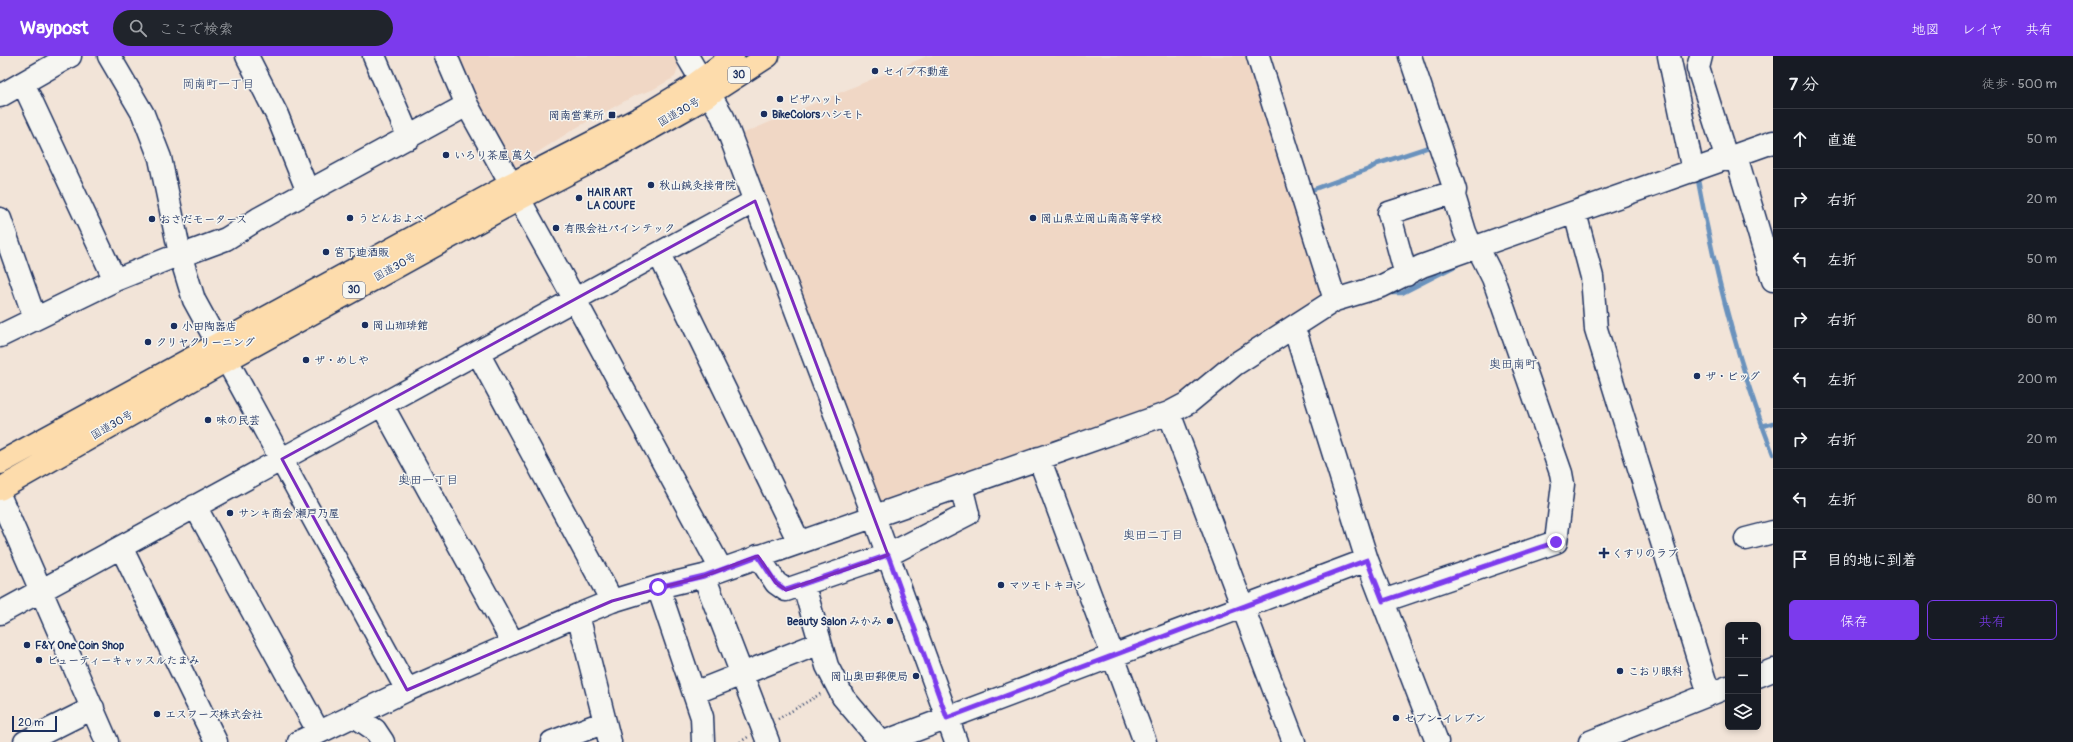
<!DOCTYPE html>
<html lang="ja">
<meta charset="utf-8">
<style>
body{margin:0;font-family:Pangolin,"Klee One",sans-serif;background:#20242c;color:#f1f3f6}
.controls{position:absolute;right:12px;bottom:12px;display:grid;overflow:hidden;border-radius:6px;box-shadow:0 2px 6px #0003}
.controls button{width:36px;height:36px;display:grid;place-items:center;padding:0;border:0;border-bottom:1px solid #363941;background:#171b24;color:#f1f3f6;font:20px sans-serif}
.scale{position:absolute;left:12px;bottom:10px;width:45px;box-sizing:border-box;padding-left:4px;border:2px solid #1b2f5e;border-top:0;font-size:11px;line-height:14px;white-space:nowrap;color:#1b2f5e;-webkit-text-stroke:3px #f6f6f2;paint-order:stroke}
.stop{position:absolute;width:12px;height:12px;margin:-9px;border:3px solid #7c3aed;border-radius:50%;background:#fff}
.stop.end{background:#7c3aed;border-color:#fff;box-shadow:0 1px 4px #0008}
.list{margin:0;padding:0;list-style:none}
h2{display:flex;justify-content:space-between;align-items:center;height:52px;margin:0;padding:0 16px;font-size:17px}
h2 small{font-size:13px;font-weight:400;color:#9ea1a6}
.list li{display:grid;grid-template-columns:26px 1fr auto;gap:12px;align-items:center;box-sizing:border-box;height:60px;padding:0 16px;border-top:1px solid #363941}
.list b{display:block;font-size:15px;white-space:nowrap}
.list em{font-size:13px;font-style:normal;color:#9ea1a6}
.actions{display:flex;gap:8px;padding:12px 16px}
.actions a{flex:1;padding:9px 0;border:1px solid #7c3aed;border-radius:6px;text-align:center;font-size:14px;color:#7c3aed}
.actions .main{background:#7c3aed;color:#fff}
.icon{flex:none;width:22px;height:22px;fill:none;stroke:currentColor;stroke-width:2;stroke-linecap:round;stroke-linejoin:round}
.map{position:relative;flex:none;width:1773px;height:686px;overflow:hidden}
header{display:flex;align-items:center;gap:24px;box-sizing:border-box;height:56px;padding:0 20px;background:#7c3aed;color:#fff}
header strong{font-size:19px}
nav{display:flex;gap:22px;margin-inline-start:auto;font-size:14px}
.search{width:280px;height:36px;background:#20242c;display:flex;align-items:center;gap:10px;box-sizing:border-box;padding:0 14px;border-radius:22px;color:#9ea1a6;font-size:15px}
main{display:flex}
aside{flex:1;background:#171b24}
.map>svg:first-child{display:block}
.built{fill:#f0d7c5}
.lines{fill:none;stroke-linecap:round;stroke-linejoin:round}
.stream{stroke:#6a92bd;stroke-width:4.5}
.minor-casing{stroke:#1b2f5e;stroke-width:25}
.highway-casing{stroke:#1b2f5e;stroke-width:25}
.path{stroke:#1b2f5e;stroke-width:2.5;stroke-dasharray:1 3;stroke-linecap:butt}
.minor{stroke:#f6f6f2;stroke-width:22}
.highway{stroke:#fddcac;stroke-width:22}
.route{stroke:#7c3aed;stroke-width:5}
.marked{fill:none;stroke:#7b2cbf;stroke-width:3;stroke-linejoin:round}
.poi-dot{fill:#1b2f5e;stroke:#f6f6f2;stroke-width:1.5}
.labels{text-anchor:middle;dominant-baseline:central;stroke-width:3;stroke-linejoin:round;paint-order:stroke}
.shield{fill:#f6f6f2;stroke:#5d6b8a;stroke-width:1}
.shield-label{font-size:10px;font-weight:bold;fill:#1b2f5e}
.poi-label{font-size:11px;font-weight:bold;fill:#1b2f5e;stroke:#f6f6f2;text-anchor:start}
.street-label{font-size:11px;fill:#1b2f5e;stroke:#f6f6f2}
.neighbourhood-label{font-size:12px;fill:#1b2f5e;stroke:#f6f6f2}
</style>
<header>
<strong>Waypost</strong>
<div class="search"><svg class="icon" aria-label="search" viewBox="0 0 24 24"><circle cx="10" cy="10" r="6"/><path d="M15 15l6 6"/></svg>ここで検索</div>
<nav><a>地図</a><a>レイヤ</a><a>共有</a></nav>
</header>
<main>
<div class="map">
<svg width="1773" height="686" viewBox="0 0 1773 686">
<rect width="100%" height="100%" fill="#f2e4d8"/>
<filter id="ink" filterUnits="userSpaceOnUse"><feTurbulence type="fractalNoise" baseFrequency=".025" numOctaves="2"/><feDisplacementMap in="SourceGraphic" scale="8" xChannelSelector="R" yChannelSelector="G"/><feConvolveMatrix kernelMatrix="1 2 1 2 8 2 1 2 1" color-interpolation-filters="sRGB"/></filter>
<g filter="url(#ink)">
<path class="built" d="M451,0H676L680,6L675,21L652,34L634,40L574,73L510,114Z
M927,0H1250L1323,244L1169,352L877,451L737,80Z"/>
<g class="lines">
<path class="stream" d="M1697,119C1714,214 1738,308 1773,398
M1309,137V135L1369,113L1377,108L1435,89
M1387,237H1402L1457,209
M1762,370L1773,367"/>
<g class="minor-casing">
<path id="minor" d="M109,0L143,58L160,102L180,198L194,244L407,634
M247,0L277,59L308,136
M374,0L409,82
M446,0L467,49L575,244L721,513
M687,0L723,61L874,461L956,686
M1258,0L1335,244
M1410,0L1455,134L1454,140L1465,176L1472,192
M1669,0L1693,115
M1701,0L1698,12L1727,104
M23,27L115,224
M0,40L70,0
M1736,100L1773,224
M1575,157L1592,221L1596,273L1709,638
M0,163L35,263
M659,198L799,486
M1406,219L1389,157L1454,136
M1294,271L1367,504L1437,686
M0,280L115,224L180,198L191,196L226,183L258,163L467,49
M478,297L612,545
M382,349L513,587
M1169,357L1294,686
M1039,402L1145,686
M0,441L107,686
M195,450L318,675
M1746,483L1773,476
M121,491L216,686
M758,500L776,527L786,534L888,499L968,458L961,430
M704,520L768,686
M804,530L827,610L843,641L881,686
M658,531L702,661L703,686
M1383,545L1556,486L1563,428L1561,417L1493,222L1477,190
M0,557L755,145
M578,559L610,686
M1758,620L1773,614
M694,637L820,587
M353,659L375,674L383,686
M25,686L93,652
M299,686L407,634L578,559L612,545L658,531L704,520L1169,357L1188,347L1234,309L1335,244L1382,230L1422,210L1773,86
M552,686L605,666
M884,686L1367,504
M1590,686L1728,631"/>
</g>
<g class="highway-casing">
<path id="highway" d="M0,407L511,128L644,60L687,34L733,0
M0,433L227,304L519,143L602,100L694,48L768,0"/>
</g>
<path class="path" d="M778,663L822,637
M740,686L748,681"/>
<use href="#minor" class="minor"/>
<use href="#highway" class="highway"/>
</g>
</g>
<g class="lines" filter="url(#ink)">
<path class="route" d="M658,531L704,520L758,500L776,527L786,534L888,499L947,662L1367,504L1383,545L1556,486"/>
</g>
<path class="marked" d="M755,145L888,499L786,534L776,527L758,500L704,520L612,545L407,634L282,403Z"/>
<g class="poi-dot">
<circle cx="875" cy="15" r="4"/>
<circle cx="780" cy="43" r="4"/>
<circle cx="764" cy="58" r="4"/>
<rect x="608" y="55" width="8" height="8" rx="2"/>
<circle cx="446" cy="99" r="4"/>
<circle cx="651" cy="129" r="4"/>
<circle cx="579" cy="142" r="4"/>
<circle cx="350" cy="162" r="4"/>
<circle cx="1033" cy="162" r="4"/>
<circle cx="152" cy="163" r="4"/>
<circle cx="556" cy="172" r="4"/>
<circle cx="326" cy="196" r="4"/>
<circle cx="365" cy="269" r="4"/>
<circle cx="174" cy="270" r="4"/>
<circle cx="148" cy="286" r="4"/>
<circle cx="306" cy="304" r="4"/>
<circle cx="1697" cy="320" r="4"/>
<circle cx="208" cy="364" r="4"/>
<circle cx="230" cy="457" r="4"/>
<path d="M1602 491h4v4h4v4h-4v4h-4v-4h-4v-4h4z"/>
<circle cx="1001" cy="529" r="4"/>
<circle cx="890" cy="565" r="4"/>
<circle cx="27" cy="589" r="4"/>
<circle cx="39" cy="604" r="4"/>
<circle cx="1620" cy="615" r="4"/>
<circle cx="916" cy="620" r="4"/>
<circle cx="157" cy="658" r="4"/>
<circle cx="1396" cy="662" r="4"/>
</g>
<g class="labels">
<g class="shield">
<rect x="728" y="11" width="22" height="16" rx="3"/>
<rect x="343" y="226" width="22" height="16" rx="3"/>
</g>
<g class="shield-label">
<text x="739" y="19">30</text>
<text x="354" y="234">30</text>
</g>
<g class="poi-label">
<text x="883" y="15">セイブ不動産</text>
<text x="788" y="43">ピザハット</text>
<text x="772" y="58">BikeColorsハシモト</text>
<text x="604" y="59" text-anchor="end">岡南営業所</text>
<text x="454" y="99">いろり茶屋 萬久</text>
<text x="659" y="129">秋山鍼灸接骨院</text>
<text x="587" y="136">HAIR ART<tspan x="587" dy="13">LA COUPE</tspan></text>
<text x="358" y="162">うどんおよべ</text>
<text x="1041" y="162">岡山県立岡山南高等学校</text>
<text x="160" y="163">おさだモータース</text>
<text x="564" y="172">有限会社パインテック</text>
<text x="334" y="196">宮下迪酒販</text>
<text x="373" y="269">岡山珈琲館</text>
<text x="182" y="270">小田陶器店</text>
<text x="156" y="286">クリヤクリーニング</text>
<text x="314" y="304">ザ・めしや</text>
<text x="1705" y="320">ザ・ビッグ</text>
<text x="216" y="364">味の民芸</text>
<text x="238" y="457">サンキ商会 瀬戸乃屋</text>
<text x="1612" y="497">くすりのラブ</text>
<text x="1009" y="529">マツモトキヨシ</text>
<text x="882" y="565" text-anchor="end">Beauty Salon みかみ</text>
<text x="35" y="589">F&amp;Y One Coin Shop</text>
<text x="47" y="604">ビューティーキャッスルたまみ</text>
<text x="1628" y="615">こおり眼科</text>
<text x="908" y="620" text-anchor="end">岡山奥田郵便局</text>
<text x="165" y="658">エスフーズ株式会社</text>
<text x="1404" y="662">セブン-イレブン</text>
</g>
<g class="street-label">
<text transform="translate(679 56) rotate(-30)">国道30号</text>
<text transform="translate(395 211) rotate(-29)">国道30号</text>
<text transform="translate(112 369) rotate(-30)">国道30号</text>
</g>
<g class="neighbourhood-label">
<text x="218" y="28">岡南町一丁目</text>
<text x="1513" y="308">奥田南町</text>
<text x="428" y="424">奥田一丁目</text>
<text x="1153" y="479">奥田二丁目</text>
</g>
</g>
</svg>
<div class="controls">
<button>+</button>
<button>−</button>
<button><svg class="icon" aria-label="layers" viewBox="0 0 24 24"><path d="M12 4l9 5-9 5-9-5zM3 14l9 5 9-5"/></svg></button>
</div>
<div class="scale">20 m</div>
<div class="stop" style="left:658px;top:531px"></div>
<div class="stop end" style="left:1556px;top:486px"></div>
</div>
<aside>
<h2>7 分<small>徒歩 · 500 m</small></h2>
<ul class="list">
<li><svg class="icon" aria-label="ahead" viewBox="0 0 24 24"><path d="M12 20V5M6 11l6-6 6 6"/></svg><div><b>直進</b></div><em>50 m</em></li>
<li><svg class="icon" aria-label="right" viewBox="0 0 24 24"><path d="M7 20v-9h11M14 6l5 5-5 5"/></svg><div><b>右折</b></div><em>20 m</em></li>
<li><svg class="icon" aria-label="left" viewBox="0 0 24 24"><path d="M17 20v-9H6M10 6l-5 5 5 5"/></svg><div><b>左折</b></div><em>50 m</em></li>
<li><svg class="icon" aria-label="right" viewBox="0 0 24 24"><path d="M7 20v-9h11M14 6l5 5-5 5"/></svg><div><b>右折</b></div><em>80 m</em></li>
<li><svg class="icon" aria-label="left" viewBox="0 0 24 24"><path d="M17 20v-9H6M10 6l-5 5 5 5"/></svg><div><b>左折</b></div><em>200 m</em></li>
<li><svg class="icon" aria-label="right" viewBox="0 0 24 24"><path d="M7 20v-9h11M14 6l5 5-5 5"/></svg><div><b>右折</b></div><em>20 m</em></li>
<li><svg class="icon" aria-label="left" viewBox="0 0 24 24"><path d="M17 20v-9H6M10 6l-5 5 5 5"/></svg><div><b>左折</b></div><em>80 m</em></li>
<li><svg class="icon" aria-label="arrive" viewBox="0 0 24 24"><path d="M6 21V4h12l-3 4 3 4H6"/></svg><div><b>目的地に到着</b></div></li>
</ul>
<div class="actions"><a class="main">保存</a><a>共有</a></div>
</aside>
</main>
